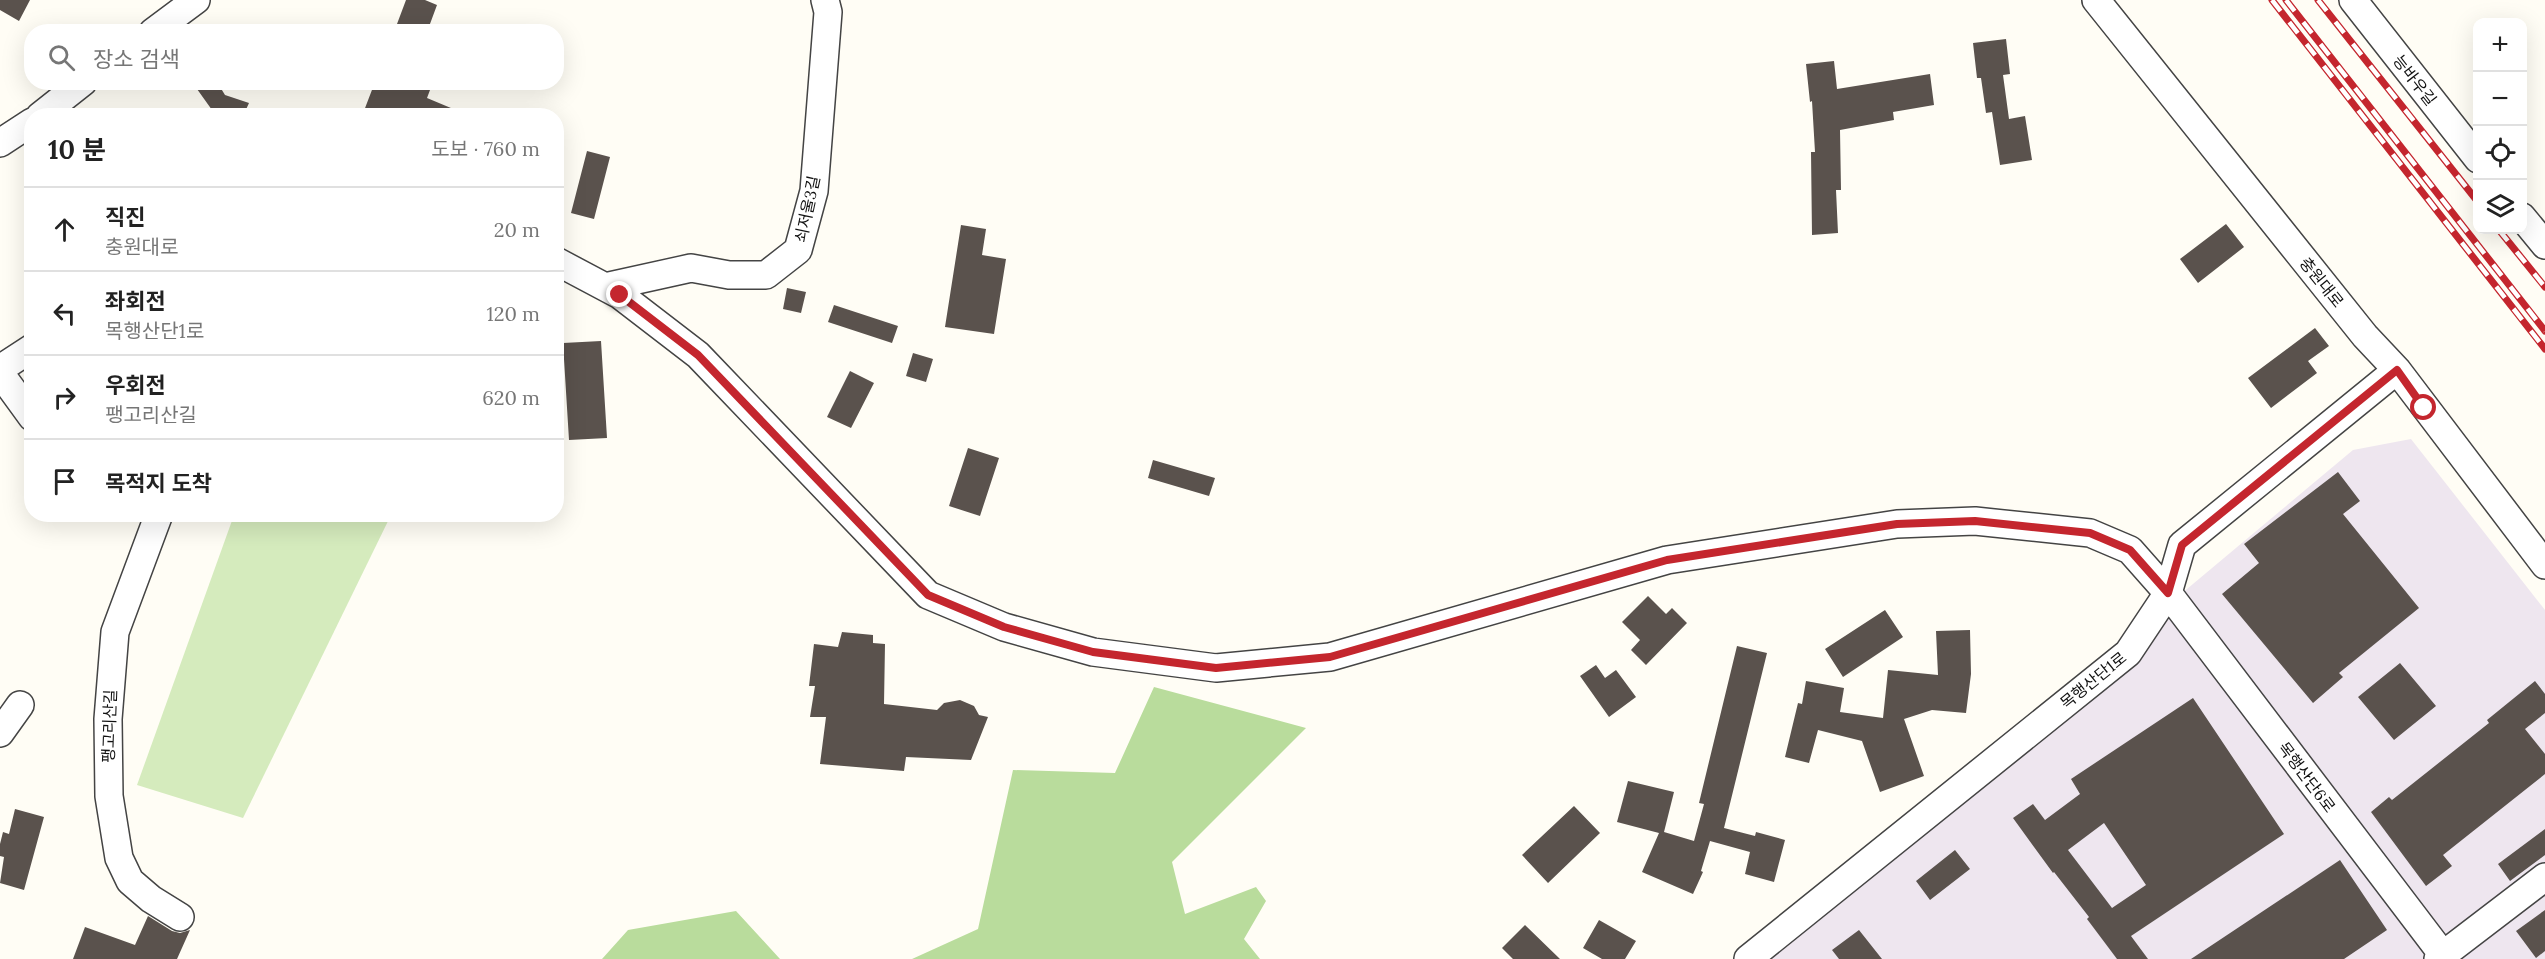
<!DOCTYPE html>
<html lang="ko">
<meta charset="utf-8">
<style>
body{margin:0;font-family:Lora,"Noto Sans KR",serif;background:#f2f2f2;color:#222}
.controls{position:absolute;right:18px;top:18px;display:grid;overflow:hidden;border-radius:12px;box-shadow:0 6px 24px #0002}
.controls button{width:54px;height:54px;display:grid;place-items:center;padding:0;border:0;border-bottom:2px solid #e0e0e0;background:#fff;color:#222;font:30px sans-serif}
.stop{position:absolute;width:18px;height:18px;margin:-14px;border:4px solid #c4262e;border-radius:50%;background:#fff}
.stop.end{background:#c4262e;border-color:#fff;box-shadow:0 2px 6px #0008}
.list{margin:0;padding:0;list-style:none}
h2{display:flex;justify-content:space-between;align-items:center;height:78px;margin:0;padding:0 24px;font-size:26px}
h2 small{font-size:20px;font-weight:400;color:#767676}
.list li{display:grid;grid-template-columns:39px 1fr auto;gap:18px;align-items:center;box-sizing:border-box;height:84px;padding:0 24px;border-top:2px solid #e0e0e0}
.list b{display:block;font-size:22px;white-space:nowrap}
.list p{margin:0;font-size:20px;white-space:nowrap;color:#767676}
.list em{font-size:20px;font-style:normal;color:#767676}
.icon{flex:none;width:33px;height:33px;fill:none;stroke:currentColor;stroke-width:2;stroke-linecap:round;stroke-linejoin:round}
.map{position:relative;flex:none;width:2545px;height:959px;overflow:hidden}
.search{position:absolute;background:#fff;box-shadow:0 6px 24px #0002;left:24px;top:24px;width:540px;height:66px;display:flex;align-items:center;gap:15px;box-sizing:border-box;padding:0 21px;border-radius:24px;color:#767676;font-size:22px}
.panel{position:absolute;background:#fff;box-shadow:0 6px 24px #0002;left:24px;top:108px;width:540px;height:414px;border-radius:24px}
.map>svg:first-child{display:block}
.industrial{fill:#eee6ef}
.green{fill:#d5ebbd}
.forest{fill:#b9dc9c}
.building{fill:#5a524d;fill-rule:evenodd}
.lines{fill:none;stroke-linecap:round;stroke-linejoin:round}
.minor-casing{stroke:#444;stroke-width:30}
.minor{stroke:#fff;stroke-width:27}
.rail-casing{stroke:#c4262e;stroke-width:7}
.rail{stroke:#fff;stroke-width:4.5;stroke-dasharray:14;stroke-linecap:butt}
.route{stroke:#c4262e;stroke-width:8}
.labels{text-anchor:middle;dominant-baseline:central;stroke-width:6;stroke-linejoin:round;paint-order:stroke}
.street-label{font-size:16px;fill:#111;stroke:#fff}
</style>
<div class="map">
<svg width="2545" height="959" viewBox="0 0 2545 959">
<rect width="100%" height="100%" fill="#fffdf5"/>
<path class="industrial" d="M2411,439L2545,610V959H1745L2353,450Z"/>
<path class="green" d="M234,515H391L243,818L137,785Z"/>
<path class="forest" d="M1154,687L1306,728L1172,862L1185,914L1256,887L1266,901L1244,939L1260,959H912L978,929L1013,770L1115,773Z
M736,911L780,959H602L628,930Z"/>
<path class="building" d="M0,0H30L19,21L0,10Z
M406,0H425L437,5L427,32H394Z
M2006,39L2010,74L2003,75L2009,119L2025,116L2032,160L2000,165L1992,112L1986,113L1981,78H1977L1973,43Z
M1834,61L1837,89L1930,74L1934,105L1893,112L1894,120L1840,130L1841,190H1836L1838,233L1812,235L1811,152H1815L1812,101L1810,102L1806,64Z
M192,82H217L225,95L249,103L243,116H225L212,110Z
M375,82H433L427,98L470,116H362Z
M587,151L610,157L594,219L571,213Z
M2226,224L2244,247L2198,283L2180,259Z
M961,225L986,229L982,255L1006,259L994,334L945,327Z
M787,288L806,292L801,313L783,309Z
M834,305L898,326L892,343L828,322Z
M2315,328L2329,346L2308,361L2317,373L2271,408L2248,378Z
M601,341L607,438L569,440L563,343Z
M913,353L933,359L926,382L906,376Z
M850,371L874,383L851,428L827,417Z
M968,448L999,458L980,516L949,506Z
M1153,460L1215,478L1209,496L1148,478Z
M2338,472L2360,501L2343,514L2419,608L2339,673L2343,677L2313,703L2222,594L2259,563L2244,544Z
M1648,596L1666,614L1672,608L1687,623L1646,665L1631,650L1640,640L1622,622Z
M1885,610L1903,637L1843,677L1825,649Z
M1970,630L1971,674L1966,713L1932,710L1904,719L1924,776L1880,792L1862,741L1818,730L1809,763L1785,757L1798,703L1802,704L1806,681L1844,688L1840,712L1883,718L1888,670L1938,675L1936,631Z
M842,632L873,635V643L885,644L884,704L937,710L944,703L960,700L974,706L979,715L988,717L971,760L906,757L904,771L820,764L826,717H810L815,686H809L814,644L838,647Z
M1737,646L1767,653L1724,828L1755,836L1756,832L1785,840L1774,882L1745,874L1750,852L1710,841L1701,871L1703,872L1693,894L1642,872L1659,833L1617,822L1628,781L1674,792L1664,832L1694,841L1704,804L1699,803Z
M2400,663L2436,706L2394,740L2358,697Z
M1596,665L1605,678L1616,670L1636,697L1609,717L1580,676Z
M2535,681L2545,694V713L2525,729L2545,754V774L2443,855L2452,866L2426,886L2371,812L2389,797L2392,800L2489,723L2487,720Z
M2193,698L2284,834L2131,936L2148,959H2117L2087,919L2089,917L2054,872L2053,873L2013,818L2033,804L2045,820L2080,794L2071,779ZM2104,823L2146,885L2112,908L2068,850Z
M1574,806L1600,833L1548,883L1522,855Z
M15,809L44,817L24,890L0,883L4,857L0,856V844L3,832L9,834Z
M2545,829V855L2510,881L2498,864Z
M1955,850L1970,869L1930,900L1916,881Z
M2340,860L2387,930L2344,959H2191Z
M2545,910V951L2536,958L2516,931Z
M148,916L172,931L180,933L190,930L177,959H73L85,927L135,945Z
M1599,920L1636,941L1625,959H1602L1583,948Z
M1525,925L1560,959H1513L1502,948Z
M1859,930L1882,959H1839L1832,950Z"/>
<g class="lines">
<g class="minor-casing">
<path id="minor" d="M2096,0L2365,336L2397,370L2545,565
M2353,0L2478,159
M153,32L196,0
M40,116L83,82
M0,143L32,122
M2522,217L2545,245
M556,261L620,295L698,355L928,595L1004,627L1093,652L1216,668L1330,657L1667,560L1897,524L1975,521L2090,533L2130,550L2168,593L2443,955L2438,959
M605,287L691,268L729,275H766L798,250L814,191L828,12L825,0
M0,369L32,348
M0,373L32,417
M159,514L115,632L108,719L109,796L119,858L130,881L151,899L180,917
M0,733L20,705
M2443,955L2545,877
M1748,959L2128,653L2168,593L2182,545L2397,370"/>
</g>
<use href="#minor" class="minor"/>
<g class="rail-casing">
<path id="rail" d="M2272,0L2545,349
M2286,0L2545,331
M2318,0L2478,202
M2499,230L2545,287"/>
</g>
<use href="#rail" class="rail"/>
</g>
<g class="lines">
<path class="route" d="M620,295L698,355L928,595L1004,627L1093,652L1216,668L1330,657L1667,560L1897,524L1975,521L2090,533L2130,550L2168,593L2182,545L2397,370L2424,408"/>
</g>
<g class="labels">
<g class="street-label">
<text transform="translate(2415 80) rotate(52)">능바우길</text>
<text transform="translate(807 209) rotate(-78)">쇠저울3길</text>
<text transform="translate(2322 282) rotate(51)">충원대로</text>
<text transform="translate(2093 680) rotate(-39)">목행산단1로</text>
<text transform="translate(109 726) rotate(-88)">팽고리산길</text>
<text transform="translate(2307 777) rotate(53)">목행산단6로</text>
</g>
</g>
</svg>
<div class="controls">
<button>+</button>
<button>−</button>
<button><svg class="icon" aria-label="locate" viewBox="0 0 24 24"><circle cx="12" cy="12" r="6"/><path d="M12 2v4M12 18v4M2 12h4M18 12h4"/></svg></button>
<button><svg class="icon" aria-label="layers" viewBox="0 0 24 24"><path d="M12 4l9 5-9 5-9-5zM3 14l9 5 9-5"/></svg></button>
</div>
<div class="stop" style="left:2424px;top:408px"></div>
<div class="stop end" style="left:620px;top:295px"></div>
<div class="search"><svg class="icon" aria-label="search" viewBox="0 0 24 24"><circle cx="10" cy="10" r="6"/><path d="M15 15l6 6"/></svg>장소 검색</div>
<section class="panel">
<h2>10 분<small>도보 · 760 m</small></h2>
<ul class="list">
<li><svg class="icon" aria-label="ahead" viewBox="0 0 24 24"><path d="M12 20V5M6 11l6-6 6 6"/></svg><div><b>직진</b><p>충원대로</p></div><em>20 m</em></li>
<li><svg class="icon" aria-label="left" viewBox="0 0 24 24"><path d="M17 20v-9H6M10 6l-5 5 5 5"/></svg><div><b>좌회전</b><p>목행산단1로</p></div><em>120 m</em></li>
<li><svg class="icon" aria-label="right" viewBox="0 0 24 24"><path d="M7 20v-9h11M14 6l5 5-5 5"/></svg><div><b>우회전</b><p>팽고리산길</p></div><em>620 m</em></li>
<li><svg class="icon" aria-label="arrive" viewBox="0 0 24 24"><path d="M6 21V4h12l-3 4 3 4H6"/></svg><div><b>목적지 도착</b></div></li>
</ul>
</section>
</div>
